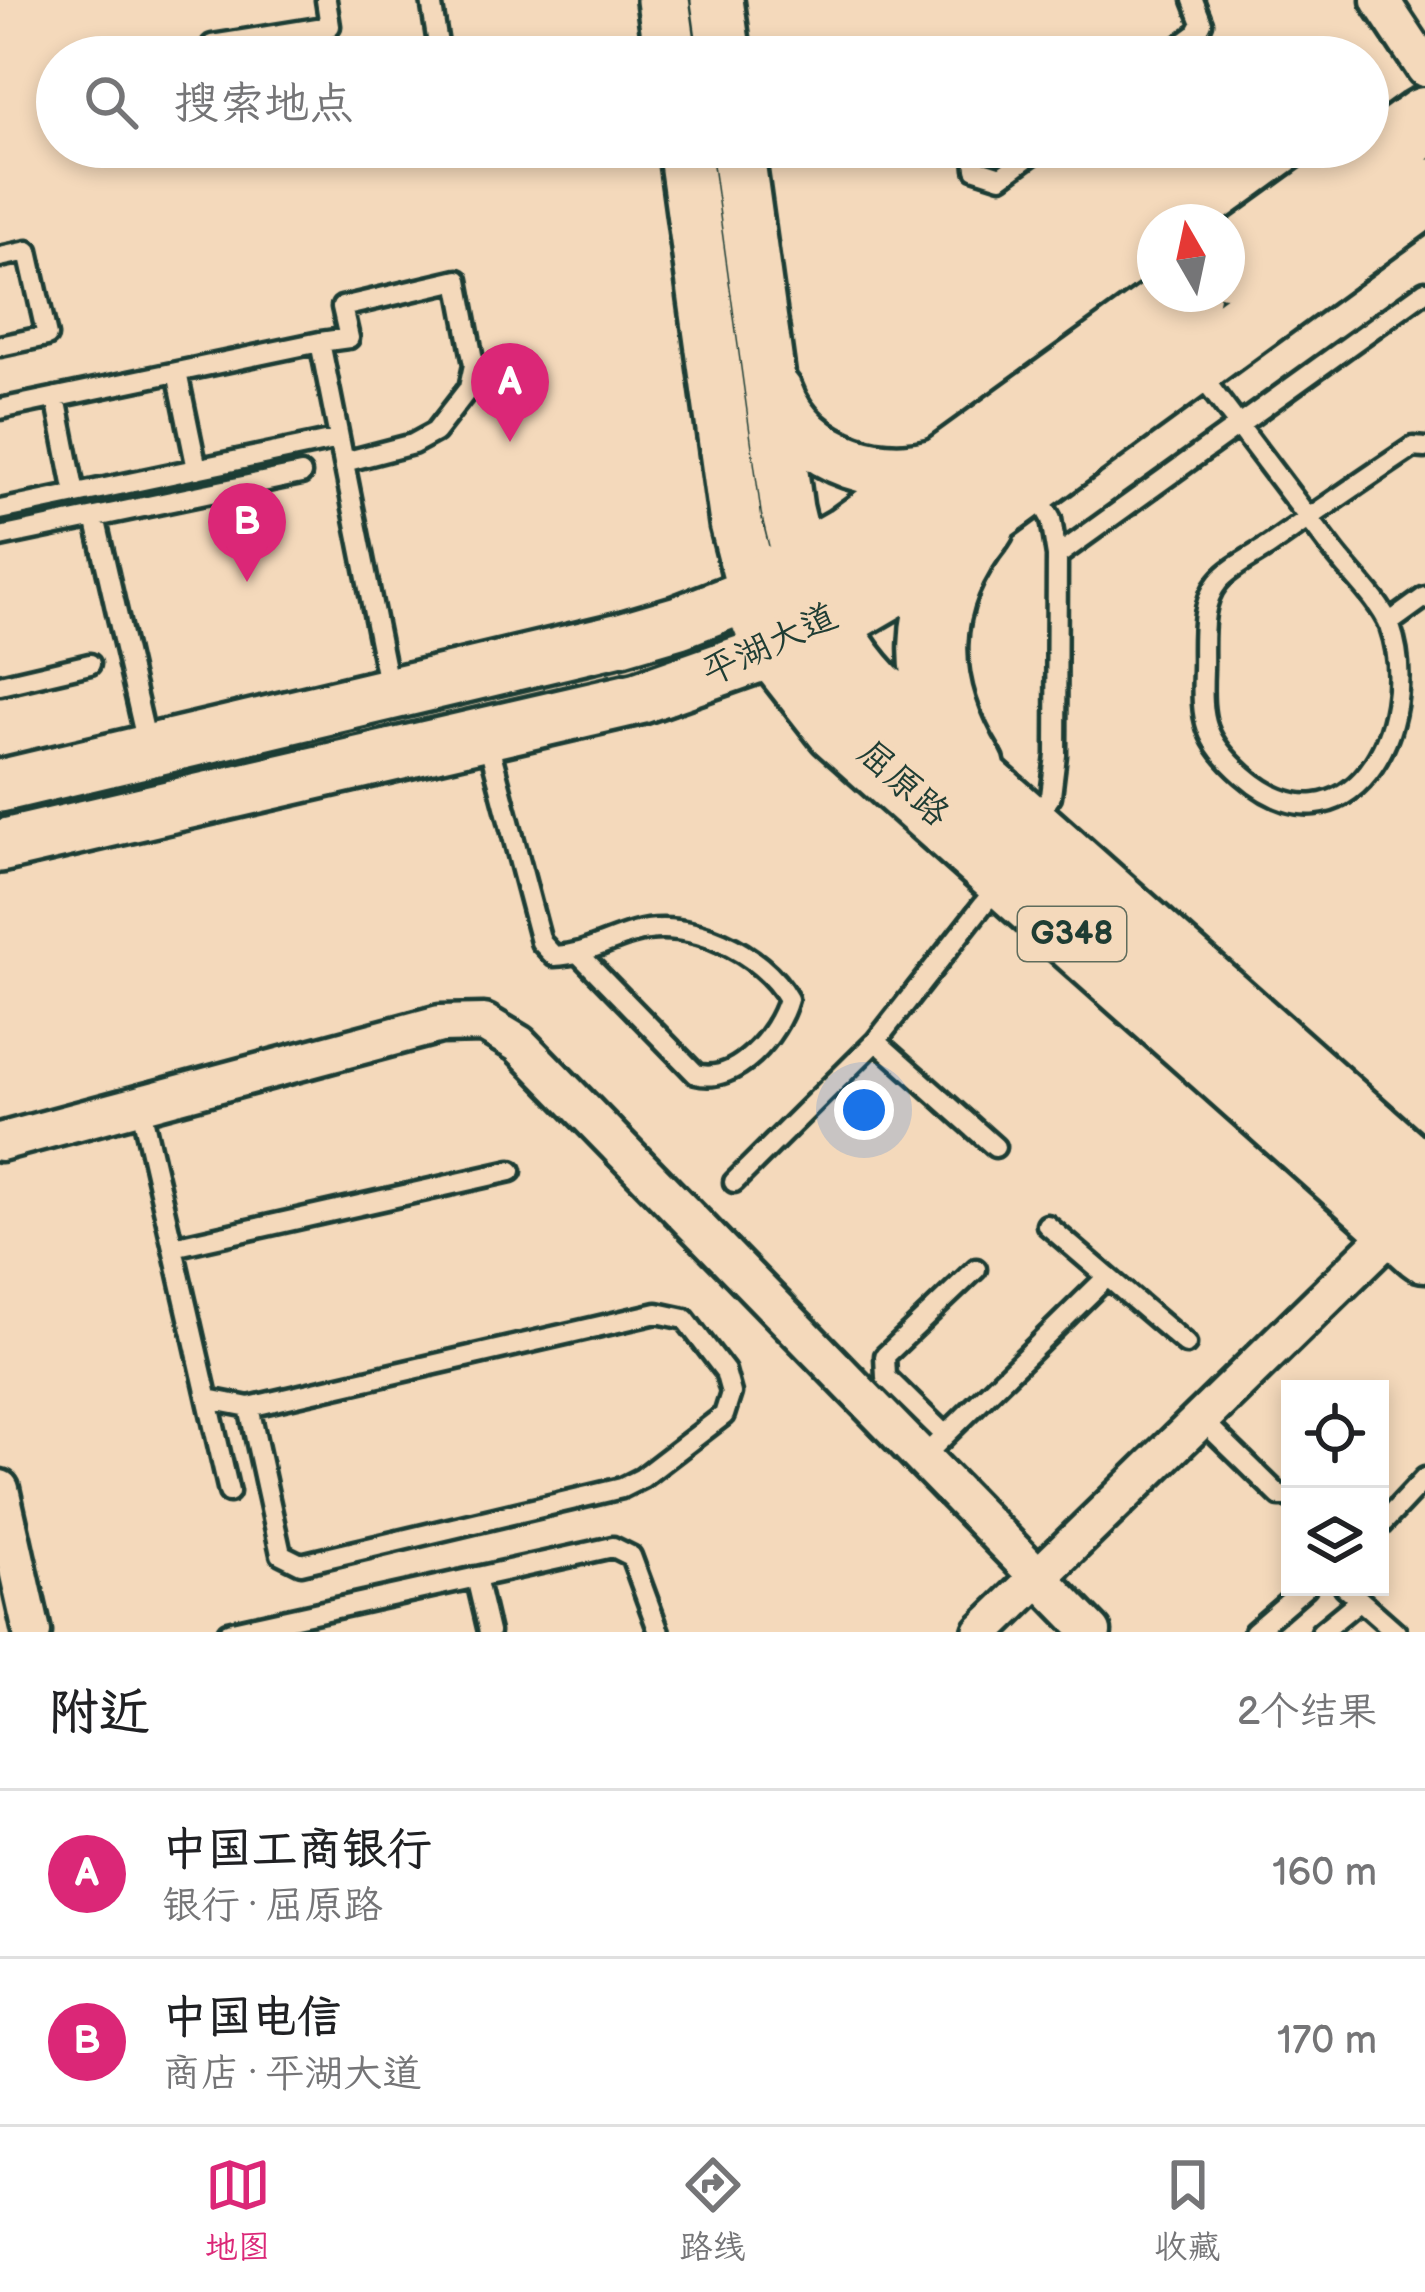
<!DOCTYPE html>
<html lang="zh">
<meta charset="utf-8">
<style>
body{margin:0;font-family:"Balsamiq Sans","LXGW WenKai TC",sans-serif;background:#f2f2f2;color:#202124}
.controls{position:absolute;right:36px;bottom:36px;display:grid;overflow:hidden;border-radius:0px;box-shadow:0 6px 18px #0003}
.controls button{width:108px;height:108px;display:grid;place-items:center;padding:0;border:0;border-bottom:3px solid #e0e0e0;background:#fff;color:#202124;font:60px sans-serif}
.compass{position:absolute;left:1137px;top:204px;width:108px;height:108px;border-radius:50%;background:#fff;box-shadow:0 6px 18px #0003;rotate:351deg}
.you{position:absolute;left:864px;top:1110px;width:42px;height:42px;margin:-30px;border:9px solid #fff;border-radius:50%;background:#1a73e8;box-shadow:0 0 0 18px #1a73e833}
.badge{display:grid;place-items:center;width:78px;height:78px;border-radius:50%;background:#db2777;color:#fff;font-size:39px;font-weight:700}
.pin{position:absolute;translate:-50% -99px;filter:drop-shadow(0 3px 6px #0008)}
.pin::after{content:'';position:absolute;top:63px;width:42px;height:36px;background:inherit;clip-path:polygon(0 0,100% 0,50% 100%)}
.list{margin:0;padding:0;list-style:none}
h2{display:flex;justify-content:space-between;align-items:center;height:156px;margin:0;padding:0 48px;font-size:51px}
h2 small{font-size:39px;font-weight:400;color:#757577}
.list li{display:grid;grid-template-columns:78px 1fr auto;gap:36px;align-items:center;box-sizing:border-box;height:168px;padding:0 48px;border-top:3px solid #e0e0e0}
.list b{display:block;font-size:45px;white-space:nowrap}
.list p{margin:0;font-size:39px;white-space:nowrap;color:#757577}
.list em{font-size:39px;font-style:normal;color:#757577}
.icon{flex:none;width:66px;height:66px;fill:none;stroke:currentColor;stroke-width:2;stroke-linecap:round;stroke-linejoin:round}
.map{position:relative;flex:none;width:1425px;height:1632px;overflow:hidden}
.search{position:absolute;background:#fff;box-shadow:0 6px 18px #0003;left:36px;right:36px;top:36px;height:132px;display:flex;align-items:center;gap:30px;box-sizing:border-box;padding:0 42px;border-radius:66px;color:#757577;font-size:45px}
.sheet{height:492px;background:#fff}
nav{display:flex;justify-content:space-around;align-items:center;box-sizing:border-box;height:168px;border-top:3px solid #e0e0e0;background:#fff;font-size:33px;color:#757577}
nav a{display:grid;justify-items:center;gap:6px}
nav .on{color:#db2777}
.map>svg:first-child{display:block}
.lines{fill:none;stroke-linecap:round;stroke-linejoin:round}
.lane-casing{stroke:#1f3d34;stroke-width:27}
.street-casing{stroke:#1f3d34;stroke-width:45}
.secondary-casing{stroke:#1f3d34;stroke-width:60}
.highway-casing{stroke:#1f3d34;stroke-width:75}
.lane{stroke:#f4d9bb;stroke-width:18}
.street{stroke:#f4d9bb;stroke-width:36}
.secondary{stroke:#f4d9bb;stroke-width:51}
.highway{stroke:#f4d9bb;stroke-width:66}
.labels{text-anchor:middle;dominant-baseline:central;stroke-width:10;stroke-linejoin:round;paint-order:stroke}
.shield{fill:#f4d9bb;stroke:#5f6c5c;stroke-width:3}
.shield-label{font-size:33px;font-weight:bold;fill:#1f3d34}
.street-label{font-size:36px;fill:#1f3d34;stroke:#f4d9bb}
</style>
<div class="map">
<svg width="1425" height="1632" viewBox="0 0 1425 1632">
<rect width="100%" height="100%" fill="#f4d9bb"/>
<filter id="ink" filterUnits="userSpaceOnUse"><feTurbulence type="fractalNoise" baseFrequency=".00833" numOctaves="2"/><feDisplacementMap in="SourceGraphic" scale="24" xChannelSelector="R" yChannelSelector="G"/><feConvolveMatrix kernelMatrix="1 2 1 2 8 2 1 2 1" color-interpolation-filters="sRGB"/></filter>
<g filter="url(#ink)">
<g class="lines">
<g class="lane-casing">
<path id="lane" d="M431,0L440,57
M212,45L330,26L326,0
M1165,57L1196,34L1202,23L1193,0
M974,147L976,169L1001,177L1042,147
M0,257L28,251L47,336L0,346
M177,372L197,469
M1208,385C1250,441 1293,497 1335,553C1352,575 1379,600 1390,626C1425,726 1346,866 1243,775C1204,740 1201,721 1203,670C1204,642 1199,605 1218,582C1230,567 1254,556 1270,545C1317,512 1365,479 1413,447L1425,448
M56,397L75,494
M0,409L320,342
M344,462L413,444L435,432L469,388L474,365L458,280L342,307L349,338L320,342L389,689
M0,510L339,439
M95,517L144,731
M0,537L301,474
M1057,556L1425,291
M1389,623L1425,597
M0,685L90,664
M487,738L541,942L554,956C585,955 605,941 634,933C688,917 762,952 788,999C778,1035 736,1085 696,1074L580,955
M1034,820L1051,796L1056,755L1057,556L1051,519L1036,492
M876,1041L995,1147
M140,1104L229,1492
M734,1182L876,1041L996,888
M1047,1225L1186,1344
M173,1247L511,1171
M208,1399L249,1407L657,1313L685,1319L725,1371L731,1393L724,1415L642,1478L622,1488L301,1564L281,1554L249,1407
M1201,1419L1280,1496H1290
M945,1435L886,1377L885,1356L976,1269
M922,1458L1107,1277
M1380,1526L1425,1478
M476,1577L489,1632
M1345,1587L1396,1632
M228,1632L613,1547L631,1556L659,1632
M1254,1632L1306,1587
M1321,1632L1360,1600"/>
</g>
<g class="street-casing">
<path id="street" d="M1380,0L1425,68
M0,1142L440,1024L484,1023L519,1044L1092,1632
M0,1489L32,1632
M982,1632L1409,1216"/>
</g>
<g class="secondary-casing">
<path id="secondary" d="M663,0L671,57
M717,0L725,57
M737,147L787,509L801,567
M776,392C801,461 891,489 956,457
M0,786L621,639L679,622L754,593L736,523L684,147
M0,846L639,698L778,649"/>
</g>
<g class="highway-casing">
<path id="highway" d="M1227,264L1425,121
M1186,294L847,540L754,593L778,649L839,727L1425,1248
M801,567C819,616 837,653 873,691L1425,1182
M787,644L885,587L1425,192
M971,768C920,685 918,603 981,525"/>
</g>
<use href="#lane" class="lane"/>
<use href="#street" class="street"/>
<use href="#secondary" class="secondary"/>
<use href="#highway" class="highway"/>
</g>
</g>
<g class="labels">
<rect class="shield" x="1018" y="907" width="108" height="54" rx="9"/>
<g class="shield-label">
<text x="1072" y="934">G348</text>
</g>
<g class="street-label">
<text transform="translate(770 645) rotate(-25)">平湖大道</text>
<text transform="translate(903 784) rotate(42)">屈原路</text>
</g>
</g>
</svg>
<div class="controls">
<button><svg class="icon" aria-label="locate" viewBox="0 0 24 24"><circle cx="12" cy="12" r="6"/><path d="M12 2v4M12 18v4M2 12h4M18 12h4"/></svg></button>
<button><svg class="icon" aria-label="layers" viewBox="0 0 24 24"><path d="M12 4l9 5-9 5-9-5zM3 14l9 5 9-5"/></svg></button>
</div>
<svg class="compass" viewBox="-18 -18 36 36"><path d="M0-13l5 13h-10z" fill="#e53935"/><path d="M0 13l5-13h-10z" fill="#757577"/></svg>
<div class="you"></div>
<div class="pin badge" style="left:510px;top:442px">A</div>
<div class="pin badge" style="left:247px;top:582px">B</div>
<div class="search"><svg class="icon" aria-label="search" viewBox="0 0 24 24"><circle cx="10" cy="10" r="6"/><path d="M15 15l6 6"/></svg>搜索地点</div>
</div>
<section class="sheet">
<h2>附近<small>2个结果</small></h2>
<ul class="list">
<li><span class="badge">A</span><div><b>中国工商银行</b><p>银行 · 屈原路</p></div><em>160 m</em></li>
<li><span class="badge">B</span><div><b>中国电信</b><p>商店 · 平湖大道</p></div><em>170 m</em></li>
</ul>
</section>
<nav>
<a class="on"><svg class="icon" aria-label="map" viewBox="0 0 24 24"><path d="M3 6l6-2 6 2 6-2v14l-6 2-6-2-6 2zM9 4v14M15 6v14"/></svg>地图</a>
<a><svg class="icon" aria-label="directions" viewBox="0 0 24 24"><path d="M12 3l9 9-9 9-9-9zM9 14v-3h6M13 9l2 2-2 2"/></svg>路线</a>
<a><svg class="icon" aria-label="saved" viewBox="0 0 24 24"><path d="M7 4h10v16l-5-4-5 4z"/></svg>收藏</a>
</nav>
